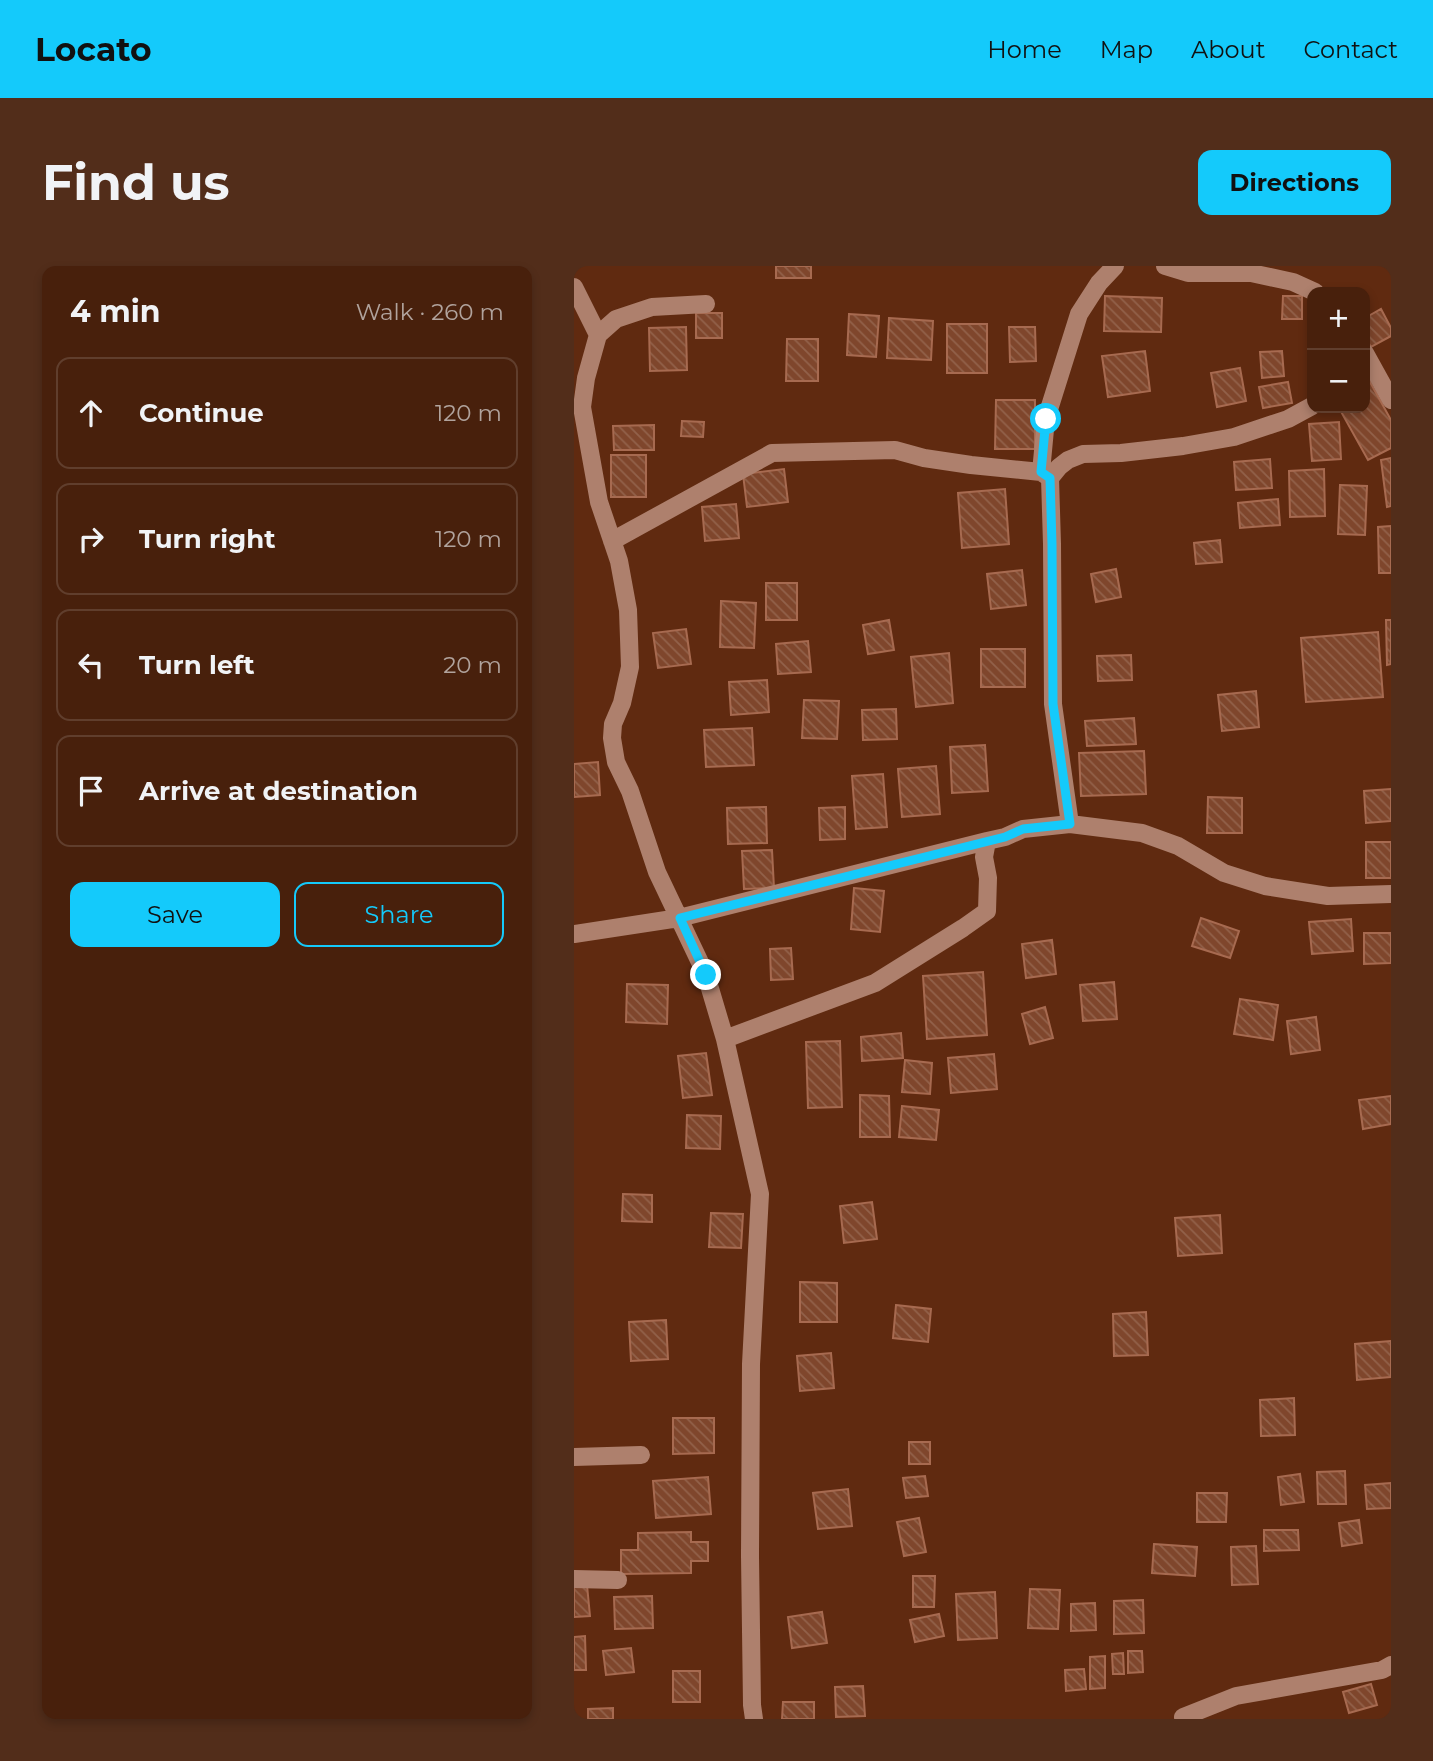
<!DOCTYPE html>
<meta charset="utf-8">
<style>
body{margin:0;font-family:Montserrat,sans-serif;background:#522d1a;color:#f1f3f6}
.controls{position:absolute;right:21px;top:21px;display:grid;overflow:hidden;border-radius:14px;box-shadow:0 4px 10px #0003}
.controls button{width:63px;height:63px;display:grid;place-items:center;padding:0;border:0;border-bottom:2px solid #603e2d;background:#48200c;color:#f1f3f6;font:35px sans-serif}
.stop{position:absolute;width:21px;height:21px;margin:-16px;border:5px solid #14cafb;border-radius:50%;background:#fff}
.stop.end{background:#14cafb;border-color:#fff;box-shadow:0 2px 7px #0008}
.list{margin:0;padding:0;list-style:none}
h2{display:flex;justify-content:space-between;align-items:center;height:91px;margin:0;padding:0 28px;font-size:30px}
h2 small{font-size:23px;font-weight:400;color:#b1a39d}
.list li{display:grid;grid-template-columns:46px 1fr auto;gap:21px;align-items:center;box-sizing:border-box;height:112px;margin:0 14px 14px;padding:0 14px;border:2px solid #603e2d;border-radius:14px}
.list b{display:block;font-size:26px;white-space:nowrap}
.list em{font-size:23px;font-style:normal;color:#b1a39d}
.actions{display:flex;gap:14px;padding:21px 28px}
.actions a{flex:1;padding:16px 0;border:2px solid #14cafb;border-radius:14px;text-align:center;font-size:24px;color:#14cafb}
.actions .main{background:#14cafb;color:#111}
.icon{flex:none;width:38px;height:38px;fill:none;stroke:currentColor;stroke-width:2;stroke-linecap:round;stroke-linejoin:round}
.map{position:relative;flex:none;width:817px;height:1453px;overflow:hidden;border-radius:14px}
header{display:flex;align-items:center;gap:42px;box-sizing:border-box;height:98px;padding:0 35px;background:#14cafb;color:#111}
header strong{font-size:33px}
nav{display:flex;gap:38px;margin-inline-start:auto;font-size:24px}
.intro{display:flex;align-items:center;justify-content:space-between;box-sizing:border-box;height:168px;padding:0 42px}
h1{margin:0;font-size:49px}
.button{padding:18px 32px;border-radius:14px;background:#14cafb;color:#111;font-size:24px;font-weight:700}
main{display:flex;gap:42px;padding:0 42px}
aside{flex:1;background:#48200c;border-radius:14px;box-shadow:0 4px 10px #0003}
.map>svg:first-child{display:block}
.building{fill:url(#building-back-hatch);stroke:#a76a50;stroke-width:2}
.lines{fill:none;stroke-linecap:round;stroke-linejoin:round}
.minor{stroke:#ae806d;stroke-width:18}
.route{stroke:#14cafb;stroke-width:9}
</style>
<header>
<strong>Locato</strong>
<nav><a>Home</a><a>Map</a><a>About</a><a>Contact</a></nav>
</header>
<div class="intro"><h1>Find us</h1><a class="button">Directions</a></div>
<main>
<aside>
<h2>4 min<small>Walk · 260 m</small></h2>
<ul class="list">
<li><svg class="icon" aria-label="ahead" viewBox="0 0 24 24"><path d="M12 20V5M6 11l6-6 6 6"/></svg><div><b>Continue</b></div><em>120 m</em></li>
<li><svg class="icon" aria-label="right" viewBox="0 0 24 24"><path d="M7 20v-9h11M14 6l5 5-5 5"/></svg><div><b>Turn right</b></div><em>120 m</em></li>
<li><svg class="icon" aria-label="left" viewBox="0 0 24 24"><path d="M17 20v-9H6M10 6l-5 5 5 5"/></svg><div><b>Turn left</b></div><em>20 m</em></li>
<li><svg class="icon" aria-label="arrive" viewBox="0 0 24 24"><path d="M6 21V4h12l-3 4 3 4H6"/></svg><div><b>Arrive at destination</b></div></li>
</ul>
<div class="actions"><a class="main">Save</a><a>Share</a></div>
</aside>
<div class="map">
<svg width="817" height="1453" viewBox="0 0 817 1453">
<defs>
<pattern id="building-back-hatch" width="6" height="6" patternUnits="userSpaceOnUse" patternTransform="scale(1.75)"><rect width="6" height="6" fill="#7f462c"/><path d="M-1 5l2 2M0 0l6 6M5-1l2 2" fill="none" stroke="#92614a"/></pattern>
</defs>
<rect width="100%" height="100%" fill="#602a10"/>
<path class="building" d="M202,0H237V12H202Z
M531,30L588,32L587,66L530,65Z
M709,30H728V53H708Z
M807,43L817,62V70L797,81L791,71V52Z
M122,47H148V72H122Z
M275,48L305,50L302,91L273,89Z
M315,52L359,55L357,94L313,92Z
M373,58H413V107H373Z
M112,61L113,104L76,105L75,62Z
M435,61H461L462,95L436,96Z
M213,73H244V115H212Z
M571,85L576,125L534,131L528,90Z
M708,85L710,110L688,112L686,86Z
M666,102L672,135L643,141L637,107Z
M714,116L718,137L689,142L685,121Z
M796,116L817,154V182L794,194L765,142H791V119Z
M422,134H461V183H421Z
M108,155L130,156L129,171L107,170Z
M765,156L767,193L738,195L735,158Z
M80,159V184H40L39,160Z
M37,189H72V231H37Z
M817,192V240L813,241L807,194Z
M696,193L698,222L662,224L660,196Z
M210,203L214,236L173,241L169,208Z
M750,203L751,250L716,251L715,205Z
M766,219L793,220L791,269L764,268Z
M431,223L435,278L388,282L384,227Z
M704,233L706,259L666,262L664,237Z
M162,238L165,272L131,275L128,241Z
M817,260V307H805L804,261Z
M646,274L648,296L622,298L620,277Z
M542,303L547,331L522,336L517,308Z
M448,304L452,339L417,343L413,308Z
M192,317H223V354H192Z
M147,335L182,337L180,382L146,381Z
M315,354L320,384L294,388L289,359Z
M812,354H817V398L813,399Z
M112,363L117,398L84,402L79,367Z
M804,366L809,431L732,436L727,372Z
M234,375L237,406L204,408L202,378Z
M407,383H451V421H407Z
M375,387L379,437L342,441L337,391Z
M557,389L558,414L524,415L523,390Z
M193,414L195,446L157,449L155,416Z
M682,425L685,461L648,465L644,429Z
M230,434L265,435L263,473L228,472Z
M322,443L323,473L289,474L288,444Z
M560,452L562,478L513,480L511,455Z
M178,462L180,499L132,501L130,464Z
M411,479L414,525L378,527L376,481Z
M570,485L572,528L507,530L505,487Z
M24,496L26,529L0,531V498Z
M362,500L366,548L328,551L324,503Z
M309,508L313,561L282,563L278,510Z
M817,523V555L792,557L790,525Z
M634,531L668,532V567H633Z
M192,541L193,577L154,578L153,542Z
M271,541V573L246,574L245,542Z
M792,576H817V612H792Z
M198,584L200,622L170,623L168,585Z
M280,622L310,625L306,666L277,663Z
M627,652L665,665L656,692L618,680Z
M777,653L779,685L738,688L735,656Z
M790,667H817V697L790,698Z
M478,674L482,708L452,712L448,678Z
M217,682L219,713L197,714L196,683Z
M409,706L413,769L353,773L349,710Z
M540,716L543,753L509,755L506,719Z
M53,718L94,719L93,758L52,756Z
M666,733L704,739L699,774L660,768Z
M471,741L479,772L456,778L448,748Z
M742,751L746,784L717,788L713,755Z
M327,767L329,792L288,795L287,771Z
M266,775L268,841L234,842L232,776Z
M132,787L138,829L109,832L104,790Z
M420,788L423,823L377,827L374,792Z
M331,794L358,797L356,828L328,826Z
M286,829L315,830L316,871H286Z
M817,830V858L789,863L785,834Z
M328,840L365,844L362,874L325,871Z
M113,849L147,850L146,883L112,882Z
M49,928L78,929V956L48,955Z
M298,936L303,973L270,977L266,940Z
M137,947L169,948L167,982L135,981Z
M646,949L648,987L604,990L601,952Z
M226,1016L263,1017V1056H226Z
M322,1039L357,1043L354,1076L319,1072Z
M572,1046L574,1089L540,1090L539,1048Z
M92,1054L94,1093L57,1095L55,1056Z
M817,1075V1111L783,1114L781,1078Z
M257,1087L260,1122L226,1125L223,1090Z
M720,1132L721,1169L687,1170L686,1134Z
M99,1152H140V1187L99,1188Z
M335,1176H356V1198H335Z
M771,1205L772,1238H744L743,1206Z
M726,1208L730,1236L707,1239L704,1211Z
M351,1210L354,1230L332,1232L329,1212Z
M134,1211L137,1248L82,1252L79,1215Z
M817,1217V1242L793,1243L791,1219Z
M274,1223L278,1260L244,1263L239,1227Z
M623,1227H653L652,1256H623Z
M345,1252L352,1286L330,1290L323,1256Z
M785,1254L788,1277L768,1280L765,1257Z
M690,1264H724L725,1284L690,1285Z
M117,1266V1276H134V1295H117V1307L47,1308V1284H64V1267Z
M580,1278L623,1281L621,1310L578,1307Z
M682,1280L684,1318L658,1319L657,1281Z
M339,1310H361L360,1341H339Z
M13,1319L16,1350L0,1351V1320Z
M456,1323L486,1324L484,1363L454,1362Z
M421,1326L423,1372L384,1374L382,1328Z
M78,1330L79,1362L41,1363L40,1331Z
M569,1334L570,1367L540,1368V1335Z
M521,1337L522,1364L497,1365V1338Z
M248,1346L253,1377L218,1382L214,1351Z
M365,1348L370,1370L341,1376L336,1354Z
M11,1370L12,1404H0V1371Z
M57,1382L60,1406L32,1409L29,1385Z
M554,1385H568L569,1406L554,1407Z
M549,1387L550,1408H539L538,1388Z
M531,1390V1422L516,1423V1391Z
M510,1403L512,1423L492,1425L491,1404Z
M99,1405H126V1436H99Z
M797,1418L803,1439L775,1447L769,1426Z
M289,1420L291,1450L262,1451L261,1421Z
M209,1436H240V1453H208Z
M39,1442V1453H14V1443Z"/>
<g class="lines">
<path class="minor" d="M591,0L614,7H677L719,16L741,26
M0,21L24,69
M132,38L78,41L42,53L24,69L12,112L8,141L25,236L45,295L54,344L56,401L48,437L39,458L38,472L42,496L56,525L83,606L132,709L151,773L301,717L389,662L413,645L414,612L410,591L413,575L431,571L449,563L496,558L568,567L604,580L650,607L691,620L754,630L817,628
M791,87L817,134
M467,206L472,153L505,48L525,17L541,0
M38,275L198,187L321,184L350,192L397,199L467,206L476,212
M496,558L479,438L478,278L476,212L485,201L494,194L509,188L547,187L609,180L660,171L714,153L738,140
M0,668L105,652L413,575
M151,773L186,928L177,1098L176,1290L178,1439L180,1453
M0,1191L67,1189
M0,1313L44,1314
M609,1451L662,1430L808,1404L817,1399"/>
</g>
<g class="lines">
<path class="route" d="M132,709L106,652L431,571L449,563L496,558L479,438L478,278L476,212L467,206L472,153"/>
</g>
</svg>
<div class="controls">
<button>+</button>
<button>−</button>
</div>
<div class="stop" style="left:472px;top:153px"></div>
<div class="stop end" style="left:132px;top:709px"></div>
</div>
</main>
